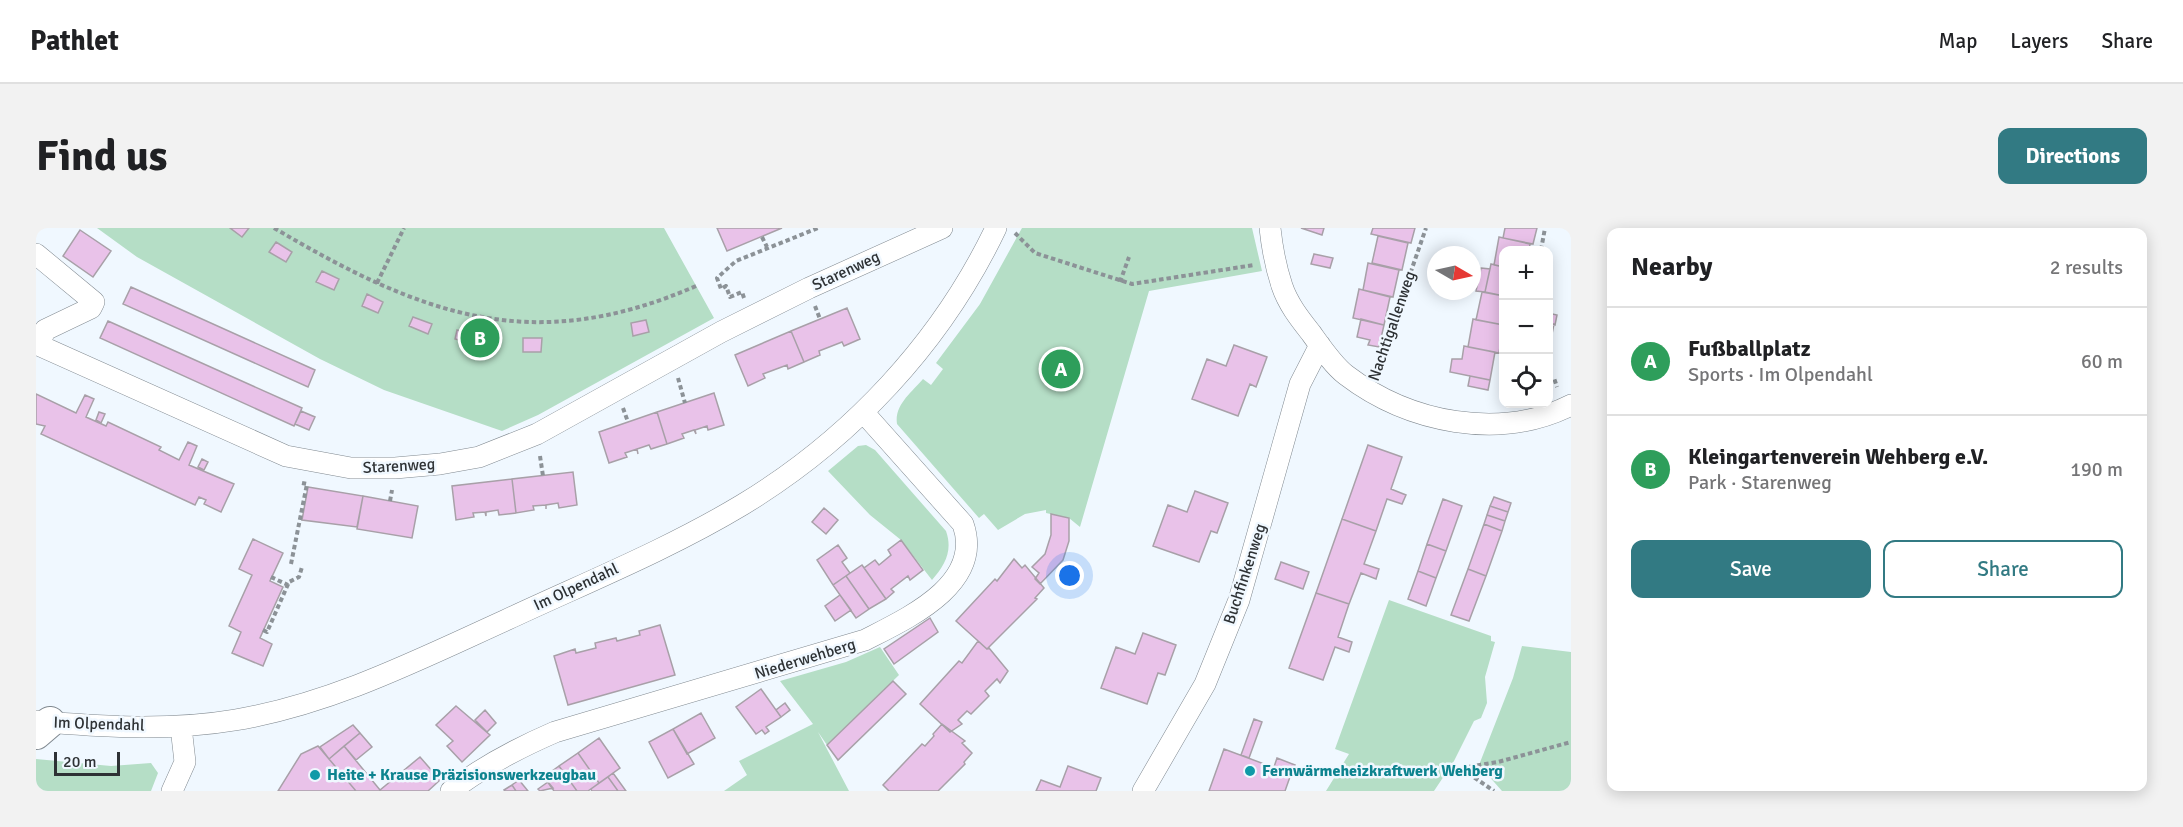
<!DOCTYPE html>
<meta charset="utf-8">
<style>
body{margin:0;font-family:Signika,sans-serif;background:#f2f2f2;color:#202124}
.controls{position:absolute;right:18px;top:18px;display:grid;overflow:hidden;border-radius:12px;box-shadow:0 3px 15px #0003}
.controls button{width:54px;height:54px;display:grid;place-items:center;padding:0;border:0;border-bottom:2px solid #e0e0e0;background:#fff;color:#202124;font:30px sans-serif}
.compass{position:absolute;left:1391px;top:18px;width:54px;height:54px;border-radius:50%;background:#fff;box-shadow:0 3px 15px #0003;rotate:99deg}
.scale{position:absolute;left:18px;bottom:15px;width:66px;box-sizing:border-box;padding-left:6px;border:3px solid #2e3235;border-top:0;font-size:16px;line-height:21px;white-space:nowrap;color:#2e3235;-webkit-text-stroke:4px #f0f8ff;paint-order:stroke}
.you{position:absolute;left:1034px;top:348px;width:21px;height:21px;margin:-15px;border:4px solid #fff;border-radius:50%;background:#1a73e8;box-shadow:0 0 0 9px #1a73e833}
.badge{display:grid;place-items:center;width:39px;height:39px;border-radius:50%;background:#327a83;color:#fff;font-size:20px;font-weight:700}
.pin{position:absolute;translate:-50% -50%;border:3px solid #fff;box-shadow:0 2px 6px #0006}
.list{margin:0;padding:0;list-style:none}
h2{display:flex;justify-content:space-between;align-items:center;height:78px;margin:0;padding:0 24px;font-size:26px}
h2 small{font-size:20px;font-weight:400;color:#757577}
.list li{display:grid;grid-template-columns:39px 1fr auto;gap:18px;align-items:center;box-sizing:border-box;height:108px;padding:0 24px;border-top:2px solid #e0e0e0}
.list b{display:block;font-size:22px;white-space:nowrap}
.list p{margin:0;font-size:20px;white-space:nowrap;color:#757577}
.list em{font-size:20px;font-style:normal;color:#757577}
.actions{display:flex;gap:12px;padding:18px 24px}
.actions a{flex:1;padding:14px 0;border:2px solid #327a83;border-radius:12px;text-align:center;font-size:21px;color:#327a83}
.actions .main{background:#327a83;color:#fff}
.icon{flex:none;width:33px;height:33px;fill:none;stroke:currentColor;stroke-width:2;stroke-linecap:round;stroke-linejoin:round}
.map{position:relative;flex:none;width:1535px;height:563px;overflow:hidden;border-radius:12px}
header{display:flex;align-items:center;gap:36px;box-sizing:border-box;height:84px;padding:0 30px;background:#fff;border-bottom:2px solid #e0e0e0}
header strong{font-size:28px}
nav{display:flex;gap:33px;margin-inline-start:auto;font-size:21px}
.intro{display:flex;align-items:center;justify-content:space-between;box-sizing:border-box;height:144px;padding:0 36px}
h1{margin:0;font-size:42px}
.button{padding:15px 27px;border-radius:12px;background:#327a83;color:#fff;font-size:21px;font-weight:700}
main{display:flex;gap:36px;padding:0 36px}
aside{flex:1;background:#fff;border-radius:12px;box-shadow:0 3px 15px #0003}
.map>svg:first-child{display:block}
.green{fill:#b5dec6}
.building{fill:#e9c2e9;stroke:#a8a0a8;stroke-width:1.5}
.lines{fill:none;stroke-linecap:round;stroke-linejoin:round}
.minor-casing{stroke:#808990;stroke-width:22}
.secondary-casing{stroke:#808990;stroke-width:32}
.path{stroke:#8c9297;stroke-width:4;stroke-dasharray:4.5 3;stroke-linecap:butt}
.minor{stroke:#fff;stroke-width:21}
.secondary{stroke:#fff;stroke-width:30}
.culture-dot{fill:#0f9aa8;stroke:#f0f8ff;stroke-width:2}
.labels{text-anchor:middle;dominant-baseline:central;stroke-width:5;stroke-linejoin:round;paint-order:stroke}
.street-label{font-size:16px;fill:#2e3235;stroke:#f0f8ff}
.culture-label{font-size:16px;font-weight:bold;fill:#0d838f;stroke:#f0f8ff;text-anchor:start}
</style>
<header>
<strong>Pathlet</strong>
<nav><a>Map</a><a>Layers</a><a>Share</a></nav>
</header>
<div class="intro"><h1>Find us</h1><a class="button">Directions</a></div>
<main>
<div class="map">
<svg width="1535" height="563" viewBox="0 0 1535 563">
<rect width="100%" height="100%" fill="#f0f8ff"/>
<path class="green" d="M61,0H628L678,90L502,187L466,203L348,162L284,131L101,29Z
M986,0H1216L1226,43L1113,63L1044,299L1033,290L1010,285V282L989,286L962,302L948,286L943,290L861,196C858,177 876,164 887,151L895,157L907,141L900,135L944,76Z
M830,217L839,222L910,303C917,323 909,337 896,352L865,312L834,287L792,243L822,218Z
M1353,372L1455,408V413L1459,414L1449,449L1451,475L1445,490L1438,493L1418,533L1398,563H1290L1313,526L1299,521Z
M1486,418L1535,424V563H1466L1443,537L1477,450Z
M844,419L863,447L791,517L782,504L813,563H688L711,547L703,533L777,496L744,453L810,434Z
M0,531L75,538L115,535L122,545L115,563H0Z"/>
<path class="building" d="M194,0H213L206,9Z
M681,0H746L691,23Z
M1265,0H1288L1286,7Z
M1337,0H1379L1375,15L1335,6Z
M1469,0H1501L1497,16L1467,10Z
M44,2L75,23L57,49L27,28Z
M1342,8L1372,15L1366,42L1336,35Z
M1463,9L1494,16L1493,22H1468V39L1458,37Z
M240,14L256,24L250,34L233,24Z
M1278,26L1297,30L1294,40L1275,36Z
M1332,35L1363,42L1357,69L1327,62Z
M1455,36L1468,39V68L1449,64Z
M1445,40L1454,41L1449,64L1440,63Z
M286,43L303,51L298,62L280,54Z
M95,59L279,142L272,159L87,76Z
M1323,61L1354,69L1348,97L1317,90Z
M1446,64L1468,68V97L1440,92Z
M331,66L347,74L342,85L326,78Z
M811,80L824,111L808,118L806,114L783,123L784,127L768,134L755,103Z
M1512,85L1521,87L1519,97L1512,95Z
M377,89L396,96L392,106L373,98Z
M1325,91L1348,97L1343,119L1332,117L1334,112L1321,109Z
M1437,91L1468,97L1463,125L1432,119Z
M610,92L613,104L597,108L595,95Z
M72,93L266,180L258,198L64,110Z
M1512,95L1518,96L1516,106L1512,105Z
M421,102L437,106L435,115L419,111Z
M755,103L768,134L752,141L751,137L727,146L729,150L712,158L699,127Z
M487,110H506L505,124H487Z
M1198,117L1231,129L1220,159L1214,156L1202,188L1156,171L1171,131L1190,138Z
M1428,118L1459,124L1454,152L1414,144L1416,131H1426Z
M1434,148L1454,152L1452,162L1432,158Z
M678,165L688,197L672,202L671,198L659,202L660,206L658,202L646,206L648,210L631,216L621,184Z
M0,166L40,185L49,167L58,171L50,189L70,198L72,194L125,219L123,222L143,232L152,214L161,218L153,237L198,256L185,284L168,276L170,272L163,269L159,277L5,206L9,198L0,196Z
M265,183L279,189L273,202L259,196Z
M63,184L69,186L65,195L60,192Z
M621,184L631,216L615,221L613,217L601,221L602,226L601,221L589,225L591,229L573,235L563,204Z
M1332,217L1366,229L1355,261L1370,267L1366,276L1351,271L1340,303L1306,291Z
M166,231L172,234L168,242L162,239Z
M537,244L541,277L523,280L522,275L510,277V281V277L497,278L498,282L480,285L476,251Z
M476,251L480,285L463,287L462,282L450,284V288L449,284L437,285L438,289L420,292L416,258Z
M272,259L327,268L321,299L266,292Z
M1159,263L1192,275L1181,305L1175,303L1163,334L1117,318L1132,277L1151,284Z
M327,268L382,278L376,310L321,301Z
M1458,269L1475,275L1472,284L1454,278Z
M1407,271L1426,278L1410,323L1391,316Z
M1454,278L1472,284L1469,293L1451,287Z
M788,280L802,292L790,306L776,294Z
M1015,286L1033,290V313L1027,332L1004,356L999,351L1003,345L996,339L1009,326L1015,307Z
M1451,287L1469,293L1466,303L1448,296Z
M1306,291L1340,303L1328,336L1343,341L1340,351L1325,345L1313,376L1280,365Z
M1448,296L1466,303L1450,348L1432,341Z
M217,311L247,325L234,353L247,359L224,410L236,416L227,438L196,425L205,404L193,398L216,347L203,341Z
M865,312L887,342L874,352L872,348L855,361L858,364L850,371L828,340L839,332L843,337L855,327L852,322Z
M1391,316L1410,323L1400,350L1382,343Z
M802,317L811,330L806,334L814,345L797,357L781,332Z
M978,331L986,340L989,337L1008,360L999,370L1001,371L951,421L920,393L959,351L961,353Z
M1245,334L1273,344L1267,361L1239,351Z
M826,337L850,371L833,381L810,348Z
M1432,341L1450,348L1433,393L1415,387Z
M1382,343L1400,350L1390,378L1372,371Z
M810,348L833,381L820,390L797,357Z
M1280,365L1313,376L1302,409L1316,414L1313,424L1299,419L1287,452L1253,440Z
M804,367L815,382L799,393L789,378Z
M894,390L902,404L858,436L848,421Z
M624,397L639,447L532,477L518,428L539,421L540,425L560,420L559,415L580,410L581,413L604,407L603,403Z
M1107,405L1140,417L1129,447L1122,445L1111,476L1065,460L1080,419L1099,426Z
M942,413L951,421L953,420L972,443L964,455L961,451L949,463L953,468L935,486L931,483L922,492L926,496L914,504L884,476L923,433L926,435Z
M857,453L870,466L802,532L791,517Z
M725,461L745,489L730,499L733,503L729,506L726,502L720,506L700,479Z
M749,475L754,482L745,489L740,482Z
M420,478L454,507L426,534L411,518L417,513L400,497Z
M449,482L460,495L451,504L439,492Z
M665,485L679,510L651,526L637,501Z
M1218,491L1226,494L1213,530L1205,527Z
M906,496L929,513L926,515L936,525L928,534L929,536L902,563H853L847,557L886,516L889,518L898,508L897,506Z
M317,497L324,505L293,531L284,519Z
M637,501L658,536L632,550L613,514Z
M324,505L336,519L320,532L308,518Z
M563,510L584,540L563,555L542,525Z
M282,518L320,563H242L265,526Z
M308,518L344,562L384,529L404,552L392,563H320L293,531Z
M1188,521L1255,546L1249,563H1173Z
M542,525L563,555L552,563H541L523,538Z
M1241,530L1259,537L1255,546L1238,539Z
M523,538L541,563H518L508,549Z
M1032,538L1065,550L1060,563H1000L1005,552L1024,559Z
M577,545L590,563H582L572,549Z
M572,549L582,563H556L555,561Z
M483,552L492,563H480L476,557Z
M512,554L517,560L504,563L502,561Z
M476,557L480,563H469L468,562Z"/>
<g class="lines">
<g class="minor-casing">
<path id="minor" d="M1234,0C1236,19 1240,40 1246,58C1252,76 1264,91 1275,105C1285,119 1297,137 1310,147C1373,195 1464,213 1535,177
M0,26L58,74L55,80L9,102L3,117
M0,116L250,228L315,240H359L404,236L443,229L501,206L685,104L773,60L906,0
M0,493C65,499 134,503 199,492C295,476 382,432 470,392C549,355 631,322 706,277C815,211 905,115 960,0
M136,563L149,534L145,499
M415,563C447,538 482,520 519,504L829,412C872,390 948,356 927,296L828,185
M1107,563L1169,456L1203,372L1264,156L1284,117"/>
</g>
<g class="secondary-casing">
<path id="secondary" d="M0,506L14,494"/>
</g>
<path class="path" d="M238,0C384,86 495,130 660,58
M979,5L999,25L1096,56L1218,37
M726,9L731,19
M1505,22L1509,0
M1084,54L1093,29
M341,55L368,0
M708,70L706,64L694,69L690,58L685,61L681,50L700,33L782,0
M779,78L784,91
M1340,144L1390,0
M1512,149L1518,150L1521,159
M642,150L649,175
M587,180L592,194
M504,228L507,248
M354,273L356,262
M255,336L271,256L266,255
M235,349L252,357
M227,402L231,404L253,354L263,349L266,339
M1426,540L1462,534L1535,514
M1426,541L1458,563"/>
<use href="#minor" class="minor"/>
<use href="#secondary" class="secondary"/>
</g>
<g class="culture-dot">
<circle cx="1214" cy="543" r="6"/>
<circle cx="279" cy="547" r="6"/>
</g>
<g class="labels">
<g class="street-label">
<text transform="translate(810 43) rotate(-25)">Starenweg</text>
<text transform="translate(1356 98) rotate(-71)">Nachtigallenweg</text>
<text transform="translate(363 238) rotate(-3)">Starenweg</text>
<text transform="translate(1209 346) rotate(-72)">Buchfinkenweg</text>
<text transform="translate(540 359) rotate(-25)">Im Olpendahl</text>
<text transform="translate(769 431) rotate(-17)">Niederwehberg</text>
<text transform="translate(63 496) rotate(2)">Im Olpendahl</text>
</g>
<g class="culture-label">
<text x="1226" y="543">Fernwärmeheizkraftwerk Wehberg</text>
<text x="291" y="547">Heite + Krause Präzisionswerkzeugbau</text>
</g>
</g>
</svg>
<div class="controls">
<button>+</button>
<button>−</button>
<button><svg class="icon" aria-label="locate" viewBox="0 0 24 24"><circle cx="12" cy="12" r="6"/><path d="M12 2v4M12 18v4M2 12h4M18 12h4"/></svg></button>
</div>
<svg class="compass" viewBox="-18 -18 36 36"><path d="M0-13l5 13h-10z" fill="#e53935"/><path d="M0 13l5-13h-10z" fill="#757577"/></svg>
<div class="scale">20 m</div>
<div class="you"></div>
<div class="pin badge" style="left:1025px;top:141px;background:#2e9e5b">A</div>
<div class="pin badge" style="left:444px;top:110px;background:#2e9e5b">B</div>
</div>
<aside>
<h2>Nearby<small>2 results</small></h2>
<ul class="list">
<li><span class="badge" style="background:#2e9e5b">A</span><div><b>Fußballplatz</b><p>Sports · Im Olpendahl</p></div><em>60 m</em></li>
<li><span class="badge" style="background:#2e9e5b">B</span><div><b>Kleingartenverein Wehberg e.V.</b><p>Park · Starenweg</p></div><em>190 m</em></li>
</ul>
<div class="actions"><a class="main">Save</a><a>Share</a></div>
</aside>
</main>
